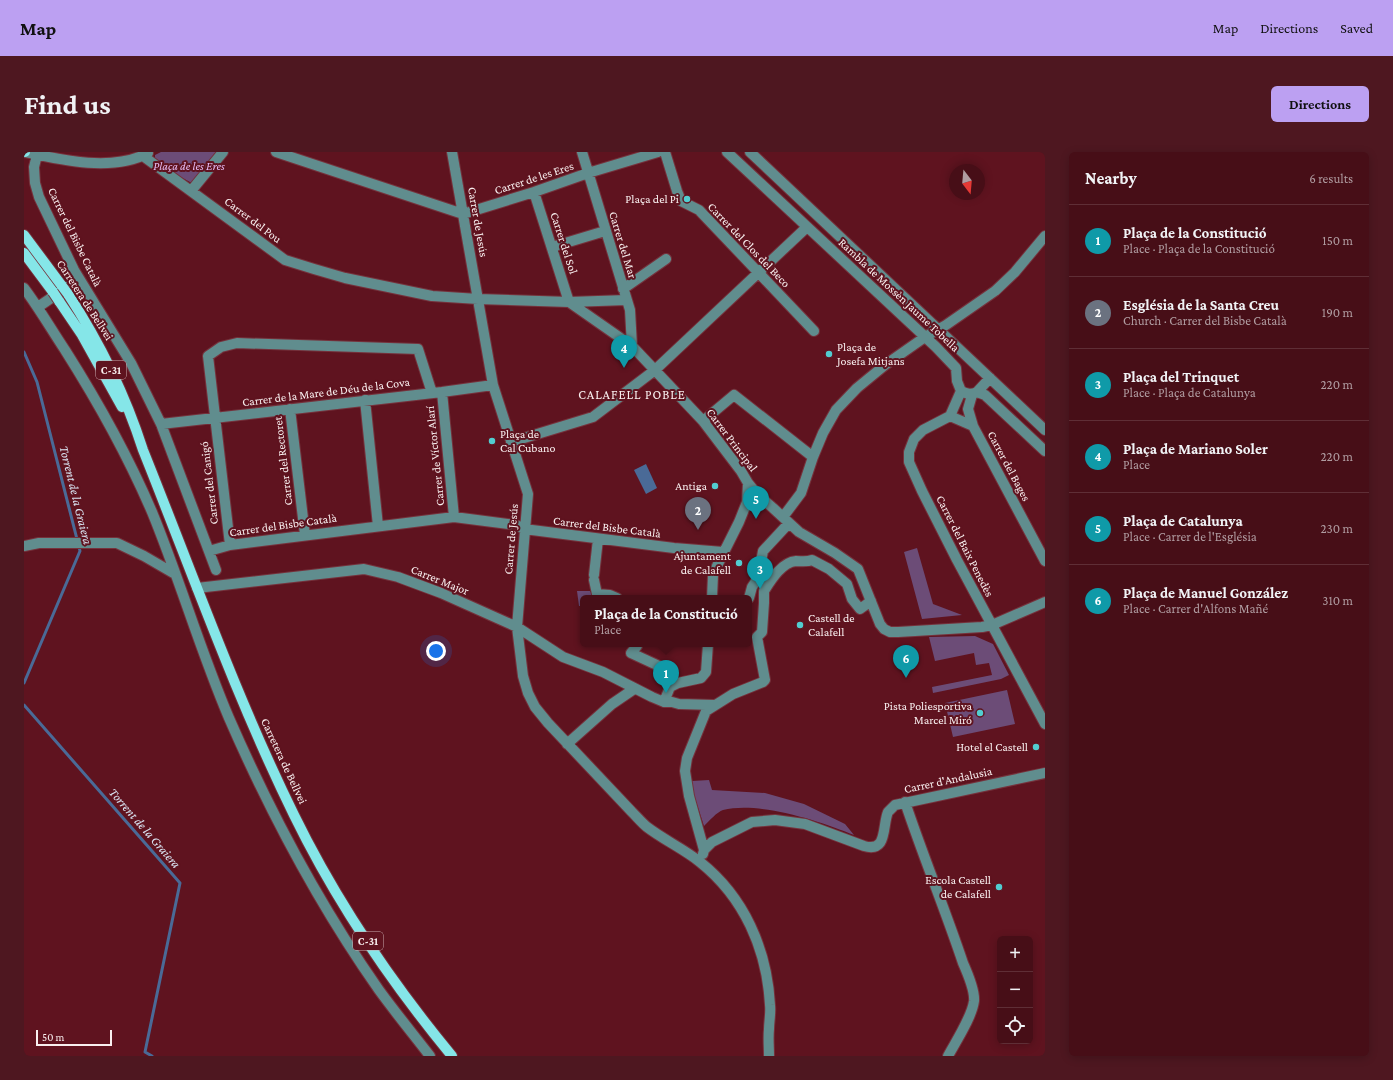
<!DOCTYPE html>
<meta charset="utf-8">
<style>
body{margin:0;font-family:"Crimson Pro",serif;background:#4e1720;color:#f1f3f6}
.controls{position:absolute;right:12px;bottom:12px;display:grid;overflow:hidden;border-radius:6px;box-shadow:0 2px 10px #0003}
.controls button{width:36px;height:36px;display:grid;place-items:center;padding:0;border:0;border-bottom:1px solid #5f2e36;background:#470e17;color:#f1f3f6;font:20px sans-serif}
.compass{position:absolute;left:925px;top:12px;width:36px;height:36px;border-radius:50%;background:#470e17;box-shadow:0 2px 10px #0003;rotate:164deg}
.scale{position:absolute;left:12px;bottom:10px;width:76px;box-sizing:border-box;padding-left:4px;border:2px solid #f9efef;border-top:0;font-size:11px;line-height:14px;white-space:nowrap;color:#f9efef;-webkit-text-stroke:3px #5f131f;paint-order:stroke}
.you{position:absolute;left:412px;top:499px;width:14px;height:14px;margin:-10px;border:3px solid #fff;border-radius:50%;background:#1a73e8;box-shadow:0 0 0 6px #1a73e833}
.badge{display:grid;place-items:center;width:26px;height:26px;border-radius:50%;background:#bca0f2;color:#fff;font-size:13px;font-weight:700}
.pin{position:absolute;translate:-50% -33px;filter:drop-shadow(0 1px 2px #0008)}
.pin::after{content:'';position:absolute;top:21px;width:14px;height:12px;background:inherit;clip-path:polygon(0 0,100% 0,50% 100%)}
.popup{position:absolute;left:556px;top:443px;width:172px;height:52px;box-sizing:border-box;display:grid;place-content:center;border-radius:6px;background:#470e17;filter:drop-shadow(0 1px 3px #0005);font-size:13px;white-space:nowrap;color:#b09ca1}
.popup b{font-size:15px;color:#f1f3f6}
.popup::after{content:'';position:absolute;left:50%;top:100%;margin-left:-8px;border:8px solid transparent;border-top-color:#470e17}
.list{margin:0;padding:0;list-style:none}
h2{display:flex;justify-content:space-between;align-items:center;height:52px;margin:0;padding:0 16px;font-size:17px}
h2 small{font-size:13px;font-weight:400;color:#b09ca1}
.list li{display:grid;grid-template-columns:26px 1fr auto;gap:12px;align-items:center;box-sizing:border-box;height:72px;padding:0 16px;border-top:1px solid #5f2e36}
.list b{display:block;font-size:15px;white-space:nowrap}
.list p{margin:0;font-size:13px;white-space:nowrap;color:#b09ca1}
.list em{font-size:13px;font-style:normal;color:#b09ca1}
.icon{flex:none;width:22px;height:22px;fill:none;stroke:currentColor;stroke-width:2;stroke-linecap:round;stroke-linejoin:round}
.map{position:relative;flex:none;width:1021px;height:904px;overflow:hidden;border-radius:6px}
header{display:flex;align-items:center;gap:24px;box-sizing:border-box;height:56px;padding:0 20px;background:#bca0f2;color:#111}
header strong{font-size:19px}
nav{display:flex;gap:22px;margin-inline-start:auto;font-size:14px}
.intro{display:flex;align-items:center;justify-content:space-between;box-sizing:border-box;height:96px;padding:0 24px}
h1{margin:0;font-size:28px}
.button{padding:10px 18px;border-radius:6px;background:#bca0f2;color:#111;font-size:14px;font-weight:700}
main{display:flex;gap:24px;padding:0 24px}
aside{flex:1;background:#470e17;border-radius:6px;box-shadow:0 2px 10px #0003}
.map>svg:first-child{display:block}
.green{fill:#6c4c77}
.water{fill:#4a6a97}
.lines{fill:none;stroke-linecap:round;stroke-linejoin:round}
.stream{stroke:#4a6a97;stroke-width:3}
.minor-casing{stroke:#75323c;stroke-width:12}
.major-casing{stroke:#75323c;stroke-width:12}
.minor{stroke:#608d8e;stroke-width:10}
.major{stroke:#85e6e8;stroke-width:10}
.major-bridge-casing{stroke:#75323c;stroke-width:12;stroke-linecap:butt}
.major-bridge{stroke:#85e6e8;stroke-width:10}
.poi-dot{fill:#52cdd0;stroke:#5f131f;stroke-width:1.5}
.labels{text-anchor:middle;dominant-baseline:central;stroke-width:4;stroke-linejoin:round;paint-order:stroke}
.shield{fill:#5f131f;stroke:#cbadb1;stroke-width:1}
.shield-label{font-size:11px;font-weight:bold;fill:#f9efef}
.park-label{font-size:12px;font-style:italic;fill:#e9bff7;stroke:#5f131f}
.street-label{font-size:12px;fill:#f9efef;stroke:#5f131f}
.poi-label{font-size:12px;fill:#f9efef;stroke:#5f131f;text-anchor:end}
.neighbourhood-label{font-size:13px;letter-spacing:1px;fill:#f9efef;stroke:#5f131f}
.water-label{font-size:13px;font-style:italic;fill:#dae4f2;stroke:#5f131f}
</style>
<header>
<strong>Map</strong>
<nav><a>Map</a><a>Directions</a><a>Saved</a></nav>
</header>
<div class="intro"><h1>Find us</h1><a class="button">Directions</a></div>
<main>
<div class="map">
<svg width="1021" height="904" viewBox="0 0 1021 904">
<rect width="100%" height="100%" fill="#5f131f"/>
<path class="green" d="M137,0H195L169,30H166L153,23L131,6V3Z
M893,396L909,452L938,463L898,467L880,400Z
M553,439H566L570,446H559V454H555Z
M951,484L969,492L985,523L977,527L909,541L908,535L968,523L965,511L952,513L950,501L911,509L905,485Z
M983,538L991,572L929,585L921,551Z
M685,628L688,638L741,641L780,652L821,672L830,683C796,669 735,649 699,658C693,660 685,669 680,674L669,640L668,629Z"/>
<path class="water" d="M622,312L633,336L622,342L610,318Z"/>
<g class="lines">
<path class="stream" d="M0,200L13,230L56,399L0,531
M0,553L156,731L121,900L128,904"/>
<g class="minor-casing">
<path id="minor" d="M1,0C37,8 89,20 124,1
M252,0L439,62L510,40L564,21L634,0
M428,0L469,233L504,342L493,475L499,524L504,541L511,555L524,571L608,660C613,665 618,671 623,675C640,688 660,697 676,710C720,745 743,797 746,853C747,861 745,869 745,877C744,886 745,895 745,904
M558,0L606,158L608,194
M641,0L653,39L657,49L675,58L790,179
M703,0L912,195L932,216L933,229L937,239C943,242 947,243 953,240L961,243L1021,299
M726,0L1021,278
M13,3L10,15L11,31L15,45L50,118L107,211L137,272L192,418
M119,4L261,108L290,117L321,126L408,144L454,147L545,150L603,148
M167,39L199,0
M510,40L545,150
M528,95L581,79
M0,136C15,156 27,177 41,198C74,250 104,304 128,360C156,428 176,498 205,566C246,660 296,754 355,838C371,860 389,882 406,904
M599,137L642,107
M545,150L608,194L679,269L717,319L724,331L733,342L749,356L775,380L811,401L834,417L856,472L860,477L866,480H874L958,475L968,473L1021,450
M14,155L55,127
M937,239L926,264L899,278L890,287L885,300V310L898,339L933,408L1021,572
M418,240L430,365
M953,240L966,226
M948,243L944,257L949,274
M341,248L354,374
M266,257L281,383
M926,264L949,274L1021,409
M679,269L710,243L789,305
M137,272L418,240L469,233
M487,290L569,265L631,218L783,75
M759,365L777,341L789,305L799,281L812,258L833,236L861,213L901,185L922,173L971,139L991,120L1021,84
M206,393L184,204L197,195L213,191L394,197L408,241
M0,394L15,391H93L120,404L151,422
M185,399L206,393L430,365L492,373L500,377L650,396L699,400
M570,423L574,387
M570,428L573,442L586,443L593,446
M173,436L340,417L374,425L417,441L493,475L539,505L579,520L628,545L640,550H648L655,552L691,553
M740,439C747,428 758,410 772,409C778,409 783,410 788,408L805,417L823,432L828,447L836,457L847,449
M688,446L689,423L693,414L715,370L723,350L724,331
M725,446L728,435L734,426L739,399L765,371
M612,492L613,494L607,501L635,514L646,535
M640,550L646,535L654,531L677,526L682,520L684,492
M543,592L588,552L610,537
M881,650C899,704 921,757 939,811C943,820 951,839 950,849C948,865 932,889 924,904
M680,698L688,690L728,670L751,668L781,672L840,694C864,701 858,674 864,660C866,658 869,655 871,653L1021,621
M679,702L680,698L665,644L661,619L663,606L682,559L709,542L739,530L741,528L733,485L738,480L740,451V439"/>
</g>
<g class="major-casing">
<path id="major" d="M0,0H1
M0,83L38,134
M0,101L29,140
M44,142C76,191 101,242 119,298C168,420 212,545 270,663C312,749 367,830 428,904
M35,149L58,183L98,255"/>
</g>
<use href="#minor" class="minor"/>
<use href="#major" class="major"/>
<g class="major-bridge-casing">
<path id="major-bridge" d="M38,134L44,142
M29,140L35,149"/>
</g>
<use href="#major-bridge" class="major-bridge"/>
</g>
<g class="poi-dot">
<circle cx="663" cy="47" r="4"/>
<circle cx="805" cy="202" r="4"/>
<circle cx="468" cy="289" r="4"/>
<circle cx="691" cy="334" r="4"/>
<circle cx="715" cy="411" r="4"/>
<circle cx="776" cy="473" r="4"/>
<circle cx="956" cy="561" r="4"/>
<circle cx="1012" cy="595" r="4"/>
<circle cx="975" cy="735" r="4"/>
</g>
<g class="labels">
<g class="shield">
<rect x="72" y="209" width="30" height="18" rx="3"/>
<rect x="329" y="780" width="30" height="18" rx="3"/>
</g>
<g class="shield-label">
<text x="87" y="218">C-31</text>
<text x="344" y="789">C-31</text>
</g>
<g class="park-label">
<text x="165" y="14">Plaça de les Eres</text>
</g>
<g class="street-label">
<text transform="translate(510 26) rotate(-18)">Carrer de les Eres</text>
<text transform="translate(229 68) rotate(37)">Carrer del Pou</text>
<text transform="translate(454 70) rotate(80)">Carrer de Jesús</text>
<text transform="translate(51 85) rotate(64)">Carrer del Bisbe Català</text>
<text transform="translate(540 91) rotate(72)">Carrer del Sol</text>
<text transform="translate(599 93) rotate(73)">Carrer del Mar</text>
<text transform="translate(725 93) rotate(46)">Carrer del Clos del Beco</text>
<text transform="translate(875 143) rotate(43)">Rambla de Mossèn Jaume Tobella</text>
<text transform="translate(61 148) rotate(57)">Carretera de Bellvei</text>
<text transform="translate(302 240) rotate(-7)">Carrer de la Mare de Déu de la Cova</text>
<text transform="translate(708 288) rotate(53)">Carrer Principal</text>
<text transform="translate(411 304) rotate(-96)">Carrer de Víctor Alarí</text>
<text transform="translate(259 309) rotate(-97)">Carrer del Rectoret</text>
<text transform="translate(985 314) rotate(62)">Carrer del Bages</text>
<text transform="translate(185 331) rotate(-97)">Carrer del Canigó</text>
<text transform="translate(259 373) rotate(-8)">Carrer del Bisbe Català</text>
<text transform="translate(583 375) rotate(7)">Carrer del Bisbe Català</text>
<text transform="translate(487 387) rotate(-85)">Carrer de Jesús</text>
<text transform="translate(941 394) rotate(63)">Carrer del Baix Penedès</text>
<text transform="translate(416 428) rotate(22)">Carrer Major</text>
<text transform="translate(260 609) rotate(65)">Carretera de Bellvei</text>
<text transform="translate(924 628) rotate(-12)">Carrer d'Andalusia</text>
</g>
<g class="poi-label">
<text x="655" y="47">Plaça del Pi</text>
<text x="813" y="195" text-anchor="start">Plaça de<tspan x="813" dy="14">Josefa Mitjans</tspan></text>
<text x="476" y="282" text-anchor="start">Plaça de<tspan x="476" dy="14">Cal Cubano</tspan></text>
<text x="683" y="334">Antiga</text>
<text x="707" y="404">Ajuntament<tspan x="707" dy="14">de Calafell</tspan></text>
<text x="784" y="466" text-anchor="start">Castell de<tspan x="784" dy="14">Calafell</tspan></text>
<text x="948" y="554">Pista Poliesportiva<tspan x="948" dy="14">Marcel Miró</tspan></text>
<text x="1004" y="595">Hotel el Castell</text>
<text x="967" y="728">Escola Castell<tspan x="967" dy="14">de Calafell</tspan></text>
</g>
<g class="neighbourhood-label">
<text x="608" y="242">CALAFELL POBLE</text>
</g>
<g class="water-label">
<text transform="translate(52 343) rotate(76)">Torrent de la Graiera</text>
<text transform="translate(121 676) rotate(49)">Torrent de la Graiera</text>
</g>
</g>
</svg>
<div class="controls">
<button>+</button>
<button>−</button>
<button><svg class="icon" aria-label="locate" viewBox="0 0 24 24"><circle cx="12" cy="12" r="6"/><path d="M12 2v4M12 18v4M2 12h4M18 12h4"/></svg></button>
</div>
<svg class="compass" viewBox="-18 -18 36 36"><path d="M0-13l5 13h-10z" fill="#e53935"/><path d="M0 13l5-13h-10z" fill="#b09ca1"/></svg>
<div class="scale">50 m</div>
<div class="you"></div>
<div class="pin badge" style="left:642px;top:541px;background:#0f9aa8">1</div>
<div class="popup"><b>Plaça de la Constitució</b>Place</div>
<div class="pin badge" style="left:674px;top:378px;background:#6b7280">2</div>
<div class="pin badge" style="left:736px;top:437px;background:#0f9aa8">3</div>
<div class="pin badge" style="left:600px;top:216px;background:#0f9aa8">4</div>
<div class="pin badge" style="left:732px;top:367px;background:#0f9aa8">5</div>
<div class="pin badge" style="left:882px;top:526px;background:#0f9aa8">6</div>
</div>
<aside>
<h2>Nearby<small>6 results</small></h2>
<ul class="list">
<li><span class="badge" style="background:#0f9aa8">1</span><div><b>Plaça de la Constitució</b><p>Place · Plaça de la Constitució</p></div><em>150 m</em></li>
<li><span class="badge" style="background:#6b7280">2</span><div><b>Església de la Santa Creu</b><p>Church · Carrer del Bisbe Català</p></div><em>190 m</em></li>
<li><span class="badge" style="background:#0f9aa8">3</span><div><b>Plaça del Trinquet</b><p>Place · Plaça de Catalunya</p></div><em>220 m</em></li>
<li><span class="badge" style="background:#0f9aa8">4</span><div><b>Plaça de Mariano Soler</b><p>Place</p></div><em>220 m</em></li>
<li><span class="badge" style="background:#0f9aa8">5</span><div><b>Plaça de Catalunya</b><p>Place · Carrer de l'Església</p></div><em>230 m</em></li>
<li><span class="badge" style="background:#0f9aa8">6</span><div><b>Plaça de Manuel González</b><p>Place · Carrer d'Alfons Mañé</p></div><em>310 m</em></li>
</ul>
</aside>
</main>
